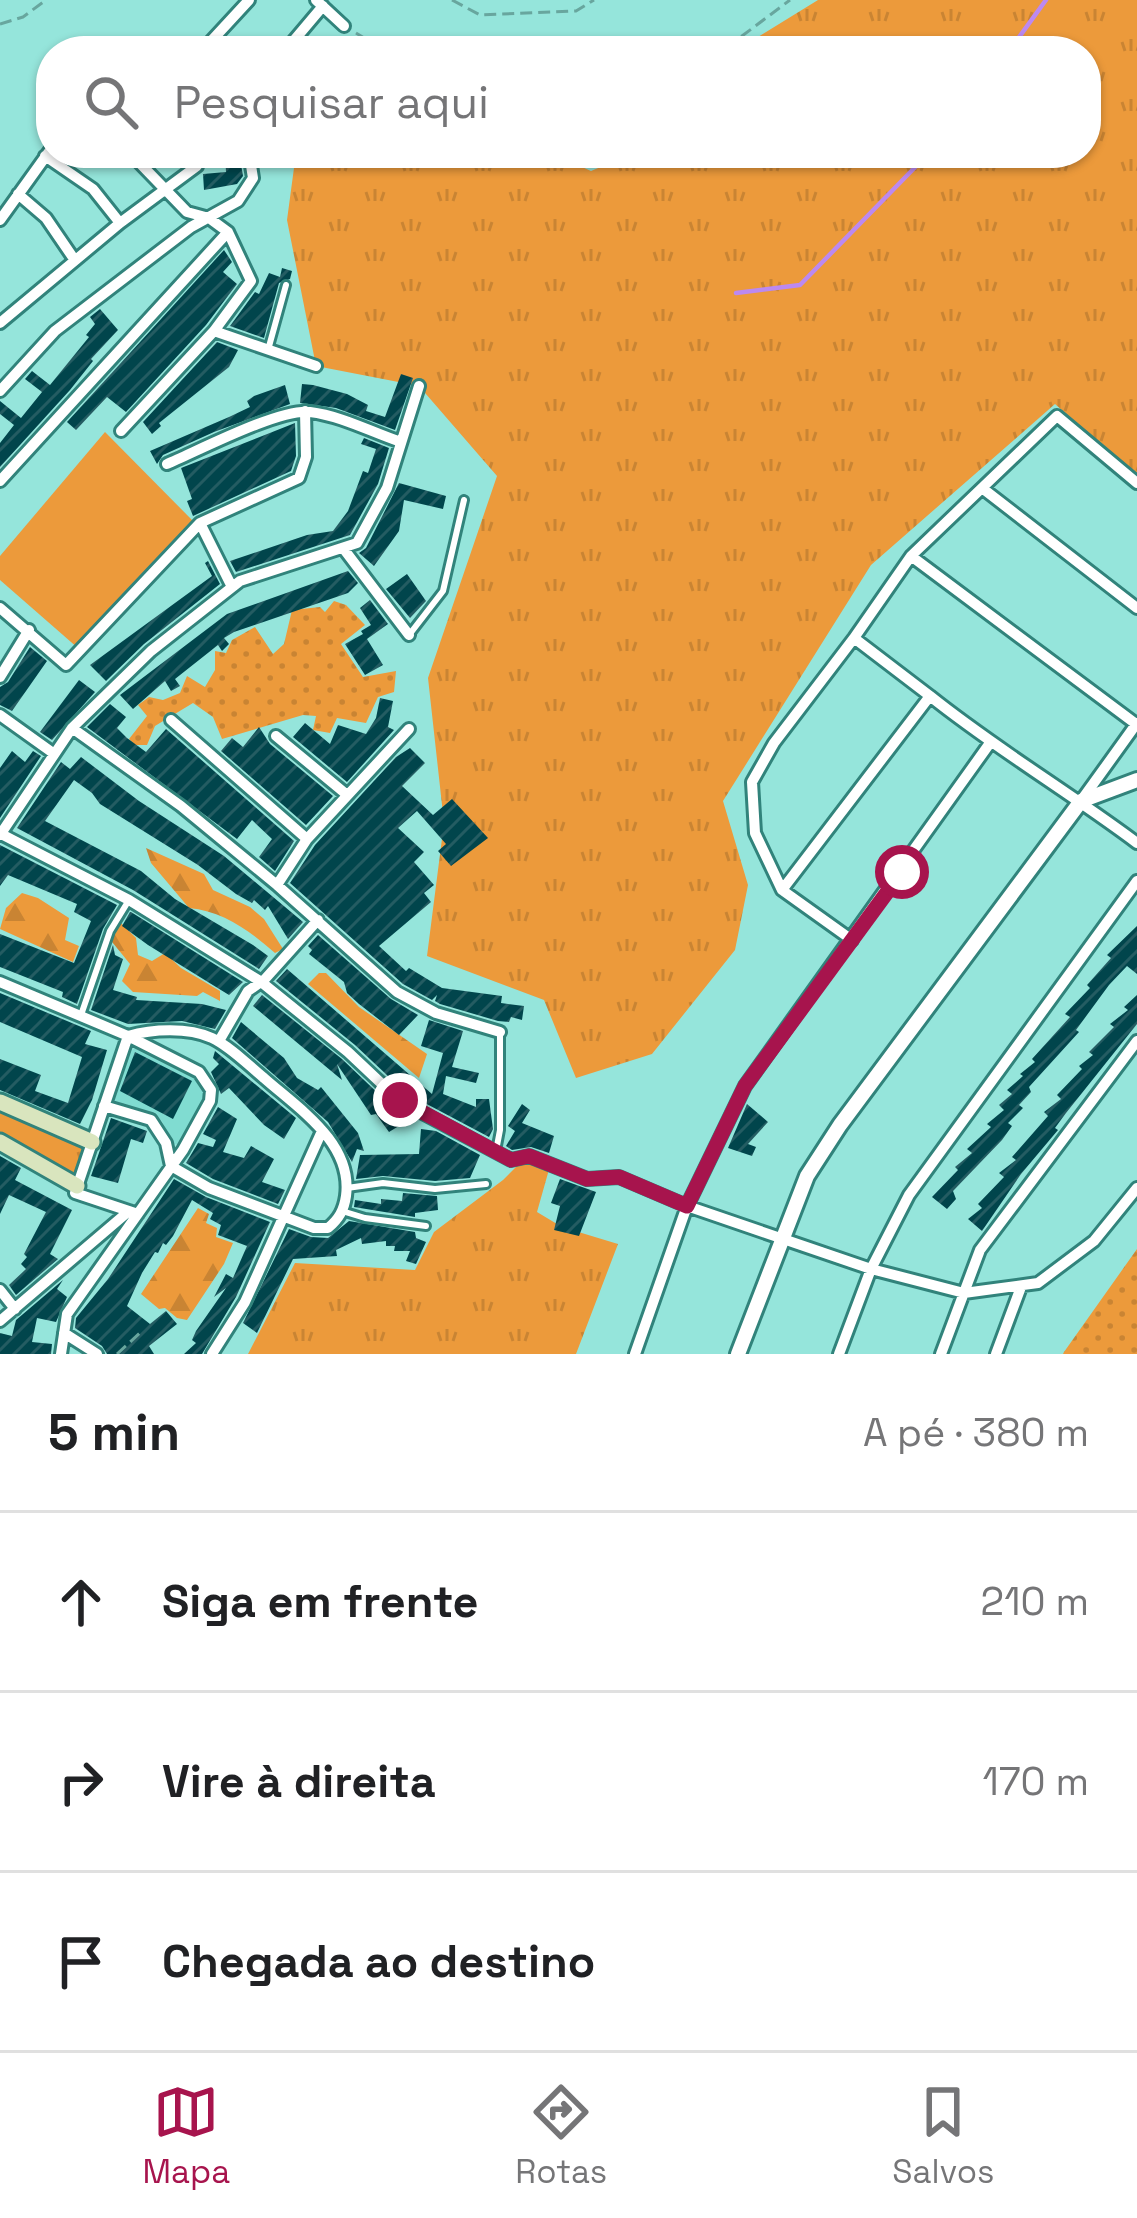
<!DOCTYPE html>
<html lang="pt">
<meta charset="utf-8">
<style>
body{margin:0;font-family:"Space Grotesk",sans-serif;background:#f2f2f2;color:#202124}
.stop{position:absolute;width:36px;height:36px;margin:-27px;border:9px solid #a7144d;border-radius:50%;background:#fff}
.stop.end{background:#a7144d;border-color:#fff;box-shadow:0 3px 12px #0008}
.list{margin:0;padding:0;list-style:none}
h2{display:flex;justify-content:space-between;align-items:center;height:156px;margin:0;padding:0 48px;font-size:51px}
h2 small{font-size:39px;font-weight:400;color:#757577}
.list li{display:grid;grid-template-columns:78px 1fr auto;gap:36px;align-items:center;box-sizing:border-box;height:180px;padding:0 48px;border-top:3px solid #e0e0e0}
.list b{display:block;font-size:45px;white-space:nowrap}
.list em{font-size:39px;font-style:normal;color:#757577}
.icon{flex:none;width:66px;height:66px;fill:none;stroke:currentColor;stroke-width:2;stroke-linecap:round;stroke-linejoin:round}
.map{position:relative;flex:none;width:1137px;height:1354px;overflow:hidden}
.search{position:absolute;background:#fff;box-shadow:0 3px 9px #0004;left:36px;right:36px;top:36px;height:132px;display:flex;align-items:center;gap:30px;box-sizing:border-box;padding:0 42px;border-radius:48px;color:#757577;font-size:45px}
.sheet{height:696px;background:#fff}
nav{display:flex;justify-content:space-around;align-items:center;box-sizing:border-box;height:168px;border-top:3px solid #e0e0e0;background:#fff;font-size:33px;color:#757577}
nav a{display:grid;justify-items:center;gap:6px}
nav .on{color:#a7144d}
.map>svg:first-child{display:block}
.built{fill:#80dcd1}
.grass{fill:url(#grass-dots)}
.forest{fill:url(#forest-firs)}
.park{fill:url(#park-tufts)}
.pitch{fill:#ec9a3b}
.lines{fill:none;stroke-linecap:round;stroke-linejoin:round}
.stream{stroke:#bc89f0;stroke-width:4.5}
.building{fill:url(#building-hatch)}
.service-casing{stroke:#31837b;stroke-width:12}
.minor-casing{stroke:#31837b;stroke-width:16}
.tertiary-casing{stroke:#31837b;stroke-width:20}
.secondary-casing{stroke:#31837b;stroke-width:21}
.path{stroke:#68a69e;stroke-width:3;stroke-dasharray:12 6;stroke-linecap:butt}
.service{stroke:#fff;stroke-width:6}
.minor{stroke:#fff;stroke-width:10}
.tertiary{stroke:#fff;stroke-width:14}
.secondary{stroke:#d9e5be;stroke-width:15}
.route{stroke:#a7144d;stroke-width:15}
</style>
<div class="map">
<svg width="1137" height="1354" viewBox="0 0 1137 1354">
<defs>
<pattern id="grass-dots" width="8" height="8" patternUnits="userSpaceOnUse" patternTransform="scale(3)"><rect width="8" height="8" fill="#ec9a3b"/><path d="M2 2h.1M6 6h.1" fill="none" stroke="#c98433" stroke-width="1.8" stroke-linecap="round"/></pattern>
<pattern id="forest-firs" width="22" height="20" patternUnits="userSpaceOnUse" patternTransform="scale(3)"><rect width="22" height="20" fill="#ec9a3b"/><path d="M5 1l3.5 6h-7zM16 11l3.5 6h-7z" fill="#c98433"/></pattern>
<pattern id="park-tufts" width="24" height="20" patternUnits="userSpaceOnUse" patternTransform="scale(3)"><rect width="24" height="20" fill="#ec9a3b"/><path d="M3 7l-1-3M5 7V3M7 7l1-3M15 17l-1-3M17 17v-4M19 17l1-3" fill="none" stroke="#c98433"/></pattern>
<pattern id="building-hatch" width="6" height="6" patternUnits="userSpaceOnUse" patternTransform="scale(3)"><rect width="6" height="6" fill="#01454c"/><path d="M-1 1l2-2M0 6l6-6M5 7l2-2" fill="none" stroke="#245c62"/></pattern>
</defs>
<rect width="100%" height="100%" fill="#95e5db"/>
<path class="built" d="M140,1045L205,1083L207,1099L181,1145L173,1144L162,1121L155,1115L110,1100L132,1050Z"/>
<path class="grass" d="M334,601L346,605L365,625L341,644L363,677L396,671L394,692L378,697L366,723L337,718L330,733L313,730L316,716L303,715L222,739L213,717L193,703L155,726L147,745H135L129,739L147,716L138,705L149,697L163,700L180,693L187,676L205,687L215,670V651L226,653L232,640L255,627L273,654L284,644L292,610L320,607L325,612Z
M1137,1249V1354H1063L1064,1352Z"/>
<path class="forest" d="M146,848L204,874L213,890L250,907L264,919L283,949L275,953C250,931 223,911 189,908L151,863Z
M22,893L38,898L69,918L65,940L79,946L73,962L0,929L6,908Z
M117,919L136,938L138,955L152,961L165,953L181,968L220,991V1001L203,992L197,996L133,992L122,981L130,964L108,937Z
M319,973H326L359,1007L427,1054L419,1078L308,984Z
M198,1208L209,1214L206,1223L217,1228L216,1237L233,1243L224,1264L187,1320L177,1318L165,1308L159,1309L141,1294Z"/>
<path class="park" d="M818,0H1137V476L1055,404L871,565L723,801L748,885L735,950L652,1054L576,1078L544,1000L427,956L444,823L428,678L497,476L419,386L316,366L287,220L296,153H551L591,171L634,153H1086V51H750L758,37Z
M0,1107L79,1143L83,1150L75,1173L70,1176L0,1136Z
M527,1156L550,1166L537,1212L562,1227L618,1244L576,1354H248L295,1263L415,1270L434,1232L503,1180Z"/>
<path class="pitch" d="M105,432L194,522L79,649L0,580V556Z"/>
<g class="lines">
<path class="stream" d="M1009,51L1046,0
M736,293L800,285L929,153"/>
</g>
<path class="building" d="M225,153H239L243,176L237,184L204,190L203,174L226,172Z
M224,250L232,262L223,272L237,284L206,325L126,412L107,397L76,430L67,422Z
M282,268L292,271L290,279L279,283L264,338L230,326L255,292L259,294L269,273L280,277Z
M100,309L118,330L91,359L93,361L70,390L0,467V443L14,425L0,414V401L21,418L42,392L25,379L32,371L50,385L89,337L86,335L95,324L90,317Z
M217,342L238,350L229,367L159,423L161,426L152,434L143,422Z
M401,374L413,378L395,430L336,408L300,403L302,384L313,385L347,394L368,405L366,411L385,417Z
M285,385L290,404L214,432L163,455L157,464L150,451L229,417L250,407L247,401L254,396Z
M295,423L296,456L291,471L193,516L187,501L192,499L181,468Z
M364,438L389,448L378,484L350,535L236,572L230,561L307,535L333,531L348,511L363,471L368,473L376,449L361,444Z
M399,483L446,496L443,509L404,500L399,531L374,566L359,553L366,548Z
M208,561L220,584L144,644L106,681L90,665L212,576L205,563Z
M348,571L358,583L348,593L234,632L224,638L229,644L222,651L218,645L175,679L180,686L171,691L165,681L133,709L120,695L227,614Z
M407,574L426,601L410,618L386,589Z
M370,600L388,624L367,639L383,665L365,675L345,644L363,634L361,631L371,625L360,608Z
M30,647L47,661L12,711L0,705V687L8,682Z
M79,680L95,692L52,740L40,732Z
M380,698L393,701L388,727L394,730L347,782L293,737L305,723L330,744L338,725L366,734L376,718Z
M110,704L126,717L117,728L127,738L146,752L166,729L294,841L275,871L259,857L272,839L252,820L237,839L87,727Z
M259,727L270,744L333,796L306,825L221,751L232,738L243,747Z
M410,748L425,763L402,786L433,815L452,799L488,838L451,866L438,851L446,844L417,811L398,828L424,852L414,862L434,885L424,893L431,902L379,946L406,971L409,968L442,988L502,996L501,1003L524,1006L522,1020L511,1017L509,1022L498,1021L440,1004L435,1001L437,995L432,1000L403,984L290,883L315,845L396,757Z
M12,751L25,762L33,751L41,756L0,818V768Z
M81,757L139,801L224,856L303,922L288,939L268,906L265,910L254,900L252,903L236,894L198,865L100,804L92,793L74,780L45,821L141,871L175,899L253,945L268,956L259,969L133,890L17,828L61,762L70,769Z
M0,845L117,905L103,929L77,1004L62,997L63,992L0,967V934L74,963L91,921L74,912L77,904L8,875L0,886Z
M130,912H131L243,982L229,995L148,945L122,926Z
M1137,926V974L1127,966L1109,985L1076,1030L1079,1032L1029,1087L1031,1092L1019,1105L1023,1108L1008,1123L1012,1126L1002,1140L953,1191L956,1199L947,1209L932,1197L958,1170L955,1167L972,1153L967,1149L991,1127L987,1124L1004,1110L999,1105L1012,1094L1007,1090L1023,1076L1020,1074L1035,1062L1032,1059L1070,1017L1065,1014L1090,988L1087,985L1111,958L1107,955Z
M318,935L391,999L418,1015L399,1035L359,1004L347,993L344,982L309,954L312,950L308,946Z
M113,945L115,955L123,959L113,990L137,997L136,1000L202,1004L226,1010L215,1029L182,1021L128,1024L91,1010Z
M287,969L432,1094L443,1053L421,1046L429,1020L463,1031L452,1067L479,1073L476,1083L446,1076L443,1094L476,1107V1099H489L493,1129L489,1137L406,1093L355,1045L276,981Z
M0,993L91,1031L85,1044L107,1050L92,1100L80,1124L0,1090V1059L41,1075L35,1091L68,1103L82,1057L0,1022Z
M262,995L342,1059L407,1121L389,1132L376,1114L371,1115L337,1064L342,1080L253,1006Z
M1137,995V1024L1066,1113L1055,1128L1058,1130L1021,1174L982,1231L968,1219L982,1208L978,1204L1004,1177L999,1173L1016,1160L1012,1157L1048,1116L1044,1112L1061,1099L1057,1095L1082,1069L1079,1066L1093,1055L1089,1052L1114,1027L1110,1024L1128,1010L1124,1007Z
M241,1022L284,1058L297,1078L318,1090L321,1087L358,1133L364,1151L357,1149L352,1162L328,1122L232,1038Z
M215,1051L296,1118L284,1139L264,1125L229,1088L221,1094L211,1072L219,1064L213,1058Z
M135,1052L192,1081L173,1119L120,1091Z
M522,1104L530,1110L522,1123L554,1136L549,1153L531,1147L512,1150L506,1146L515,1131L508,1126Z
M747,1104L768,1122L748,1144L756,1147L752,1156L728,1148Z
M218,1107L237,1119L223,1152L244,1158L251,1146L274,1159L262,1182L285,1190L278,1204L213,1179L186,1163L198,1143L213,1147L216,1140L203,1134Z
M111,1118L147,1131L143,1143L131,1139L118,1183L91,1176Z
M421,1129L436,1131L480,1155L470,1178L435,1181L383,1176L356,1179L360,1155L419,1154Z
M0,1156L21,1168L15,1180L72,1210L50,1254L58,1259L16,1295L9,1285L26,1269L21,1264L27,1257L24,1254L46,1212L9,1195L0,1214Z
M174,1179L206,1197L270,1222L236,1297L202,1354H184L196,1343L192,1340L196,1331L226,1288L214,1297L226,1274L233,1278L247,1246L218,1235L221,1225L210,1219L213,1213L192,1200L173,1236L166,1245L163,1243L158,1253L155,1252L142,1273L127,1306L150,1324L166,1311L177,1324L149,1346L154,1354H107L102,1346L75,1328L76,1318L108,1279Z
M560,1179L596,1192L579,1236L554,1230L560,1206L551,1203Z
M403,1193L437,1196L438,1210L415,1213V1217L354,1207L355,1200L381,1204V1199L402,1201Z
M349,1221L415,1232L416,1238L426,1242L416,1264L406,1261L410,1251H394L395,1246H386V1241L362,1244L361,1238L336,1250L337,1256L293,1259L257,1333L243,1323L289,1229L311,1237L328,1238Z
M63,1280L57,1289L67,1297L56,1322L37,1318L32,1342L52,1344L51,1354H0V1333L12,1336L16,1320Z"/>
<g class="lines">
<g class="service-casing">
<path id="service" d="M268,350L286,285
M409,635L443,591L464,500
M81,1015L110,931L129,900
M496,1151L500,1130V1032
M347,1188L383,1183L435,1189L486,1184
M342,1211L365,1218L426,1226"/>
</g>
<g class="minor-casing">
<path id="minor" d="M316,0L344,26
M202,51L249,0
M285,51L323,6
M45,156L93,189L120,223
M18,194L46,218L74,259
M0,220L51,149
M0,323L120,223L197,166L196,153
M214,331L316,366
M0,391L55,331L191,227L238,201L253,178L249,153
M121,431L214,331L251,281L228,232L209,218L187,212L130,153
M167,464C198,451 280,408 310,412C342,416 371,432 401,442
M0,481L228,232
M982,488L1137,608
M200,523L232,587
M343,548L409,635
M911,556L1136,724
M0,608L66,665L200,523L299,478L306,457L305,411
M854,638L930,696
M0,677L29,630
M0,715L53,753
M171,720L307,839
M72,728L181,806L277,885L397,992L436,1013L500,1032
M276,736L346,794
M1083,798L1137,723
M1,834L129,900L260,981L348,1052L400,1101L511,1160L529,1156L587,1179L619,1177L687,1206L871,1269L964,1293L1038,1283L1094,1241L1137,1188
M0,835L72,728L151,651L240,581L357,543L387,488L419,386
M277,885L307,839L409,729
M782,890L930,696C996,749 1069,792 1137,843
M852,940L782,890L755,833L752,782L774,743L854,638L911,556L1057,416L1137,483
M0,982L128,1036L75,1193L138,1214
M219,1041L248,991L265,979L318,920
M104,1106L151,1120L166,1143L171,1166L209,1188L314,1228H328C339,1219 344,1210 346,1196C353,1143 299,1109 264,1078C248,1065 231,1047 212,1038C188,1027 152,1029 128,1036
M0,1290L15,1309
M0,1321L129,1211
M64,1333L97,1354
M61,1354L67,1314L183,1150L210,1101L211,1090L199,1072L128,1036
M212,1354L245,1302L322,1131
M635,1354L687,1206L745,1086L990,743
M839,1354L871,1269L909,1195L1137,881
M941,1354L980,1250L1137,1041
M996,1354L1021,1287"/>
</g>
<g class="tertiary-casing">
<path id="tertiary" d="M738,1354L807,1176L840,1125L1081,801L1137,780"/>
</g>
<g class="secondary-casing">
<path id="secondary" d="M0,1102L92,1142
M0,1142L77,1186"/>
</g>
<path class="path" d="M452,0L480,15L576,11L594,0
M0,24L23,17L46,0
M356,33L385,51
M731,51L738,39L790,0
M117,1354L141,1332"/>
<use href="#service" class="service"/>
<use href="#minor" class="minor"/>
<use href="#tertiary" class="tertiary"/>
<use href="#secondary" class="secondary"/>
</g>
<g class="lines">
<path class="route" d="M400,1100L511,1160L529,1156L587,1179L619,1177L687,1206L745,1086L902,872"/>
</g>
</svg>
<div class="stop" style="left:902px;top:872px"></div>
<div class="stop end" style="left:400px;top:1100px"></div>
<div class="search"><svg class="icon" aria-label="search" viewBox="0 0 24 24"><circle cx="10" cy="10" r="6"/><path d="M15 15l6 6"/></svg>Pesquisar aqui</div>
</div>
<section class="sheet">
<h2>5 min<small>A pé · 380 m</small></h2>
<ul class="list">
<li><svg class="icon" aria-label="ahead" viewBox="0 0 24 24"><path d="M12 20V5M6 11l6-6 6 6"/></svg><div><b>Siga em frente</b></div><em>210 m</em></li>
<li><svg class="icon" aria-label="right" viewBox="0 0 24 24"><path d="M7 20v-9h11M14 6l5 5-5 5"/></svg><div><b>Vire à direita</b></div><em>170 m</em></li>
<li><svg class="icon" aria-label="arrive" viewBox="0 0 24 24"><path d="M6 21V4h12l-3 4 3 4H6"/></svg><div><b>Chegada ao destino</b></div></li>
</ul>
</section>
<nav>
<a class="on"><svg class="icon" aria-label="map" viewBox="0 0 24 24"><path d="M3 6l6-2 6 2 6-2v14l-6 2-6-2-6 2zM9 4v14M15 6v14"/></svg>Mapa</a>
<a><svg class="icon" aria-label="directions" viewBox="0 0 24 24"><path d="M12 3l9 9-9 9-9-9zM9 14v-3h6M13 9l2 2-2 2"/></svg>Rotas</a>
<a><svg class="icon" aria-label="saved" viewBox="0 0 24 24"><path d="M7 4h10v16l-5-4-5 4z"/></svg>Salvos</a>
</nav>
